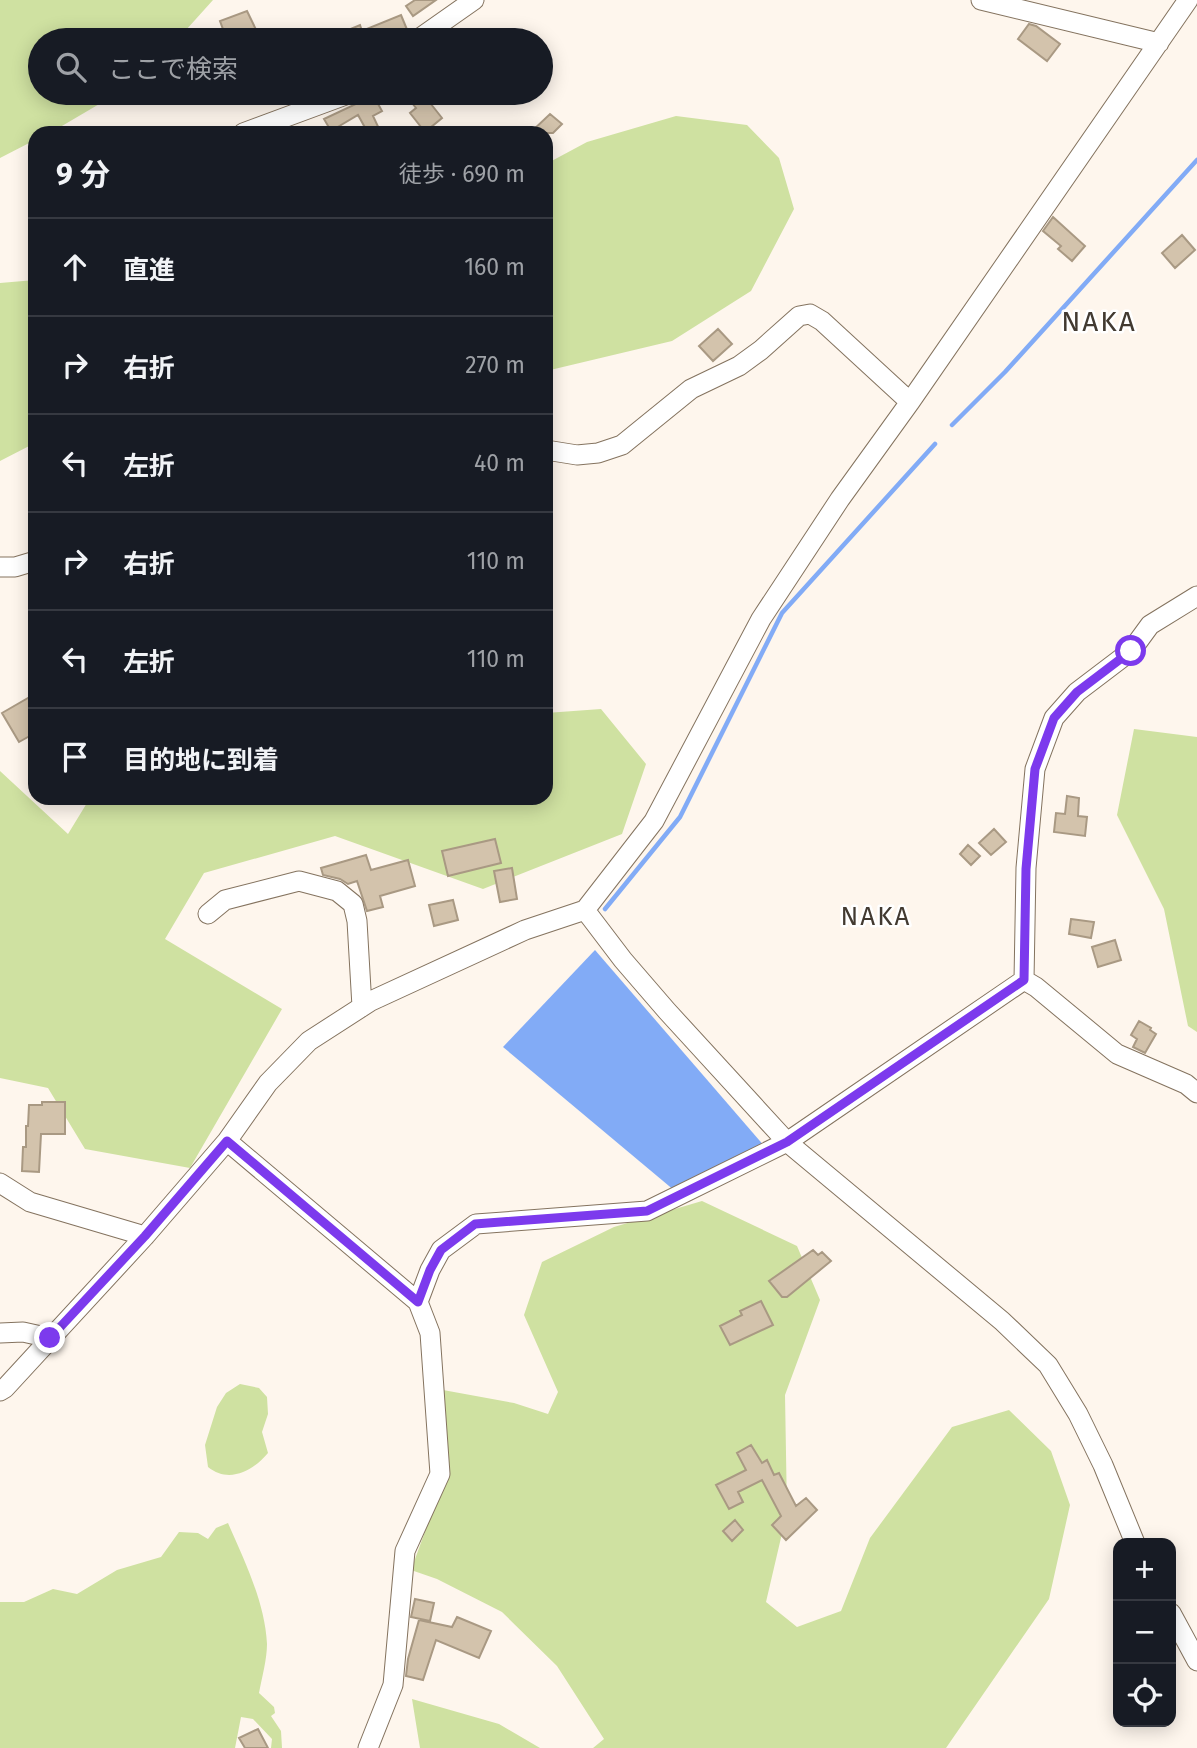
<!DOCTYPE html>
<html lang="ja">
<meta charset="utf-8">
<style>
body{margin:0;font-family:"Fira Sans","Noto Sans JP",sans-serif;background:#242831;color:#f1f3f6}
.controls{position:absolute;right:21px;bottom:21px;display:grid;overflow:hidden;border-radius:14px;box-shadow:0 4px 18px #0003}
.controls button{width:63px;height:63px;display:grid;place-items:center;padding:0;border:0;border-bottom:2px solid #363941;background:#171b24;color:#f1f3f6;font:35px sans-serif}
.stop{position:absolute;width:21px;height:21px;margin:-16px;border:5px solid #7c3aed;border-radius:50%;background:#fff}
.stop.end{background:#7c3aed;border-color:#fff;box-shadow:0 2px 7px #0008}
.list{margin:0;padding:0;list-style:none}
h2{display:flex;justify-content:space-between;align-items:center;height:91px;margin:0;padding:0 28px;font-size:30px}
h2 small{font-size:23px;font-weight:400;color:#9ea1a6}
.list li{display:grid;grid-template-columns:46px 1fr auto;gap:21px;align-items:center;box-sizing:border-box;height:98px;padding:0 28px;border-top:2px solid #363941}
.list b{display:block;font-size:26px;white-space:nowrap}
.list em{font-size:23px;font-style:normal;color:#9ea1a6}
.icon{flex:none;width:38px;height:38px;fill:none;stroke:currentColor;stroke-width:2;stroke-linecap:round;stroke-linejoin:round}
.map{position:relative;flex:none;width:1197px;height:1748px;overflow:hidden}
.search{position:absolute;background:#171b24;box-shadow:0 4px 18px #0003;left:28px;top:28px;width:525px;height:77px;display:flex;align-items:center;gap:18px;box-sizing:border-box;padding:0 24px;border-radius:38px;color:#9ea1a6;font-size:26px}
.panel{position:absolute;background:#171b24;box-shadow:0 4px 18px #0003;left:28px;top:126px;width:525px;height:679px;border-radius:21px}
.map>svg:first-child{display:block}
.green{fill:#cfe1a1}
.water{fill:#82abf6}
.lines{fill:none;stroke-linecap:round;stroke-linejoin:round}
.stream{stroke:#82abf6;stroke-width:4.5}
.building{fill:#d3c3ac;stroke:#a99983;stroke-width:2}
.street-casing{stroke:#84735f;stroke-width:21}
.street{stroke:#fff;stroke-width:19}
.route{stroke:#7c3aed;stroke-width:9}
.labels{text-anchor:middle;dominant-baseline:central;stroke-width:5;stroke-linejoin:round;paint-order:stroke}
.neighbourhood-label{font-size:26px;letter-spacing:2px;fill:#423a31;stroke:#fff}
.quarter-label{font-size:28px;letter-spacing:2px;fill:#423a31;stroke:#fff}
</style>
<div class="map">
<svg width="1197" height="1748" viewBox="0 0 1197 1748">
<rect width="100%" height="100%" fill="#fef6ed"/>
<path class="green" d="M0,0H213L177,40H40V93H118L50,133H35V140L0,158Z
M676,116L747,125L779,158L794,209L751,291L672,341L546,371V164L587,142Z
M35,280V443L0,461V283Z
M601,709L646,764L622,834L483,889L335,836L204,873L165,939L282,1009L190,1168L85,1149L48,1088L0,1078V771L68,834L90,798H546V713Z
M1134,729L1197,737V1032L1188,1026L1164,909L1117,815Z
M702,1201L797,1246L820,1300L785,1395L787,1512L766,1602L797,1627L841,1611L870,1538L952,1427L1009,1410L1051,1451L1070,1505L1049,1599L946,1748H593L604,1739L557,1666L502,1612L437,1579L411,1570L445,1477L443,1390L514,1403L548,1414L558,1392L524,1315L542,1262L614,1227Z
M240,1384L259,1388L267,1397L268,1414L262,1432L268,1453C253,1471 229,1484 208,1467L205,1445L217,1407L226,1393Z
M228,1523C244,1560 265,1602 267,1644C267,1659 262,1677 259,1693L274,1707L275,1713L271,1716L281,1731L282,1748H271L272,1739L253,1719L241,1717L235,1748H0V1602H24L53,1589L77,1594L117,1570L161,1557L179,1532L198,1533L208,1539L216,1528Z
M412,1699L499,1724L540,1748H420Z"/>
<path class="water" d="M595,950L765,1147L675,1191L503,1047Z"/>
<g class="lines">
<path class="stream" d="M952,425L1005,372L1197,160
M605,909L680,817L782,613L935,444"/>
</g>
<path class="building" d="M415,0H436L413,16L406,6Z
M247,11L261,40H237L235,37L227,40L220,21Z
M401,15L408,32L403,40H324L360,25L362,31Z
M1029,24L1036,26L1060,44L1047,61L1018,39Z
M368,93H372L382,111L373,116L381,133H368L358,115L331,131L324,119L356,104Z
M423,94L442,118L425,132L410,113L416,108L412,103Z
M550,114L562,124L553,133H530Z
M1053,217L1085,246L1072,261L1058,249L1061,246L1043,231Z
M1182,235L1195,250L1175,268L1162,253Z
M718,329L732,344L713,361L699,346Z
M35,694V733L19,742L2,713Z
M1067,796L1079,798L1078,816L1087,817L1085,836L1054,832L1056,813L1065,814Z
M994,829L1006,842L991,855L979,843Z
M495,839L501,863L448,876L442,851Z
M968,845L980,856L971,865L960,854Z
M366,855L371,870L408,860L415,886L380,896L383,907L367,911L357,881L348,884L340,879L323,875L321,868Z
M512,868L517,899L500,902L494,871Z
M453,900L458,920L434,926L429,905Z
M1071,919L1094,922L1091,938L1069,934Z
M1115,940L1121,960L1098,967L1092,947Z
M1139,1021L1151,1028L1150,1030L1156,1034L1145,1053L1133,1047L1137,1039L1131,1035Z
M42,1102H65V1134H41L39,1172L22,1171L23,1147H26V1126H28L29,1105H42Z
M813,1250L818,1255L822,1252L831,1261L787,1297H782L769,1281Z
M761,1301L773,1325L730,1345L720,1326L742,1315L740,1311Z
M751,1445L762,1463L767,1460L774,1475L779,1473L796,1506L806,1498L817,1510L786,1540L772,1525L781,1516L762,1480L738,1492L743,1502L729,1509L716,1485L746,1470L737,1453Z
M735,1520L743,1530L732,1541L723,1531Z
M415,1599L434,1603L430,1621L411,1617Z
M457,1617L491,1631L479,1658L436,1640L423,1680L406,1676L408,1659L419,1620L452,1627Z
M258,1729L268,1748H245L239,1738Z"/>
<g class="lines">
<g class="street-casing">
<path id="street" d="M981,0L1159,43
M417,40L474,0
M243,133L351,93
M546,450L577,455L598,453L622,445L691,389L739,366L761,350L799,316L810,314L822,321L910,402
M0,567H15L35,561
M585,910L623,960L667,1011L787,1142L1002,1321L1048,1365L1078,1414L1103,1465L1135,1543
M208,914L225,900L299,881L337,891L353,904L357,921L362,1007
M1024,980L1026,868L1035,769L1054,718L1077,692L1131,651L1150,625L1197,596
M1024,980L1036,987L1117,1054L1186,1084L1197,1093
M227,1141L418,1302
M0,1183L30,1202L145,1236
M0,1333L23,1332L50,1338
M0,1391L5,1388L145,1236L227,1141L268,1083L309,1041L371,1001L525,930L585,910L654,821L761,619L840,499L910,402L1188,0
M1171,1613L1197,1661
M368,1748L393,1685L405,1551L440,1474L430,1333L418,1302L430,1270L441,1250L476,1224L647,1211L787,1142L1024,980"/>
</g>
<use href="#street" class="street"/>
</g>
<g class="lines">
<path class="route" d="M50,1338L145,1236L227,1141L418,1302L430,1270L441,1250L475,1224L647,1211L787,1142L1024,980L1026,869L1035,769L1054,718L1077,692L1131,651"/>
</g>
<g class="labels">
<g class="neighbourhood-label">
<text x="876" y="916">NAKA</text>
</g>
<g class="quarter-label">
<text x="1099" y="321">NAKA</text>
</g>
</g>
</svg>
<div class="controls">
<button>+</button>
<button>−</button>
<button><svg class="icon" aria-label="locate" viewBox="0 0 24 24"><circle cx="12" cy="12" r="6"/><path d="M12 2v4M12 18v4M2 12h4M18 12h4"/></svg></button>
</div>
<div class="stop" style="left:1131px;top:651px"></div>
<div class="stop end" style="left:50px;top:1338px"></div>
<div class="search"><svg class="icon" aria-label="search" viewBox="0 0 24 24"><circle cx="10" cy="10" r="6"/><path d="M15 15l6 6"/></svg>ここで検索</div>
<section class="panel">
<h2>9 分<small>徒歩 · 690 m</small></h2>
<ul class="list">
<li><svg class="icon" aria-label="ahead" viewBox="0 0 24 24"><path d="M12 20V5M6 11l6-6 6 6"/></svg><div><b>直進</b></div><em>160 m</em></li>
<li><svg class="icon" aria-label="right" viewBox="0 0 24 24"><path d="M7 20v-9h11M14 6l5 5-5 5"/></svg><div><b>右折</b></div><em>270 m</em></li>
<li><svg class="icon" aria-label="left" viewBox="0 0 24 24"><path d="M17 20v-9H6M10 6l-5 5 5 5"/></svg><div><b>左折</b></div><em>40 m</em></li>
<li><svg class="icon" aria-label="right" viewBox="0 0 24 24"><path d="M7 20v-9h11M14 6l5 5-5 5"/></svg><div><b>右折</b></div><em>110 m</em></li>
<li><svg class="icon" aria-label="left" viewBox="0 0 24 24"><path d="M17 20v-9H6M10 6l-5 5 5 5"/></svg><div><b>左折</b></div><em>110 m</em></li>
<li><svg class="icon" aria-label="arrive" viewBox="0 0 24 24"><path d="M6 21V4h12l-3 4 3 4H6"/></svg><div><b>目的地に到着</b></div></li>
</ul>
</section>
</div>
